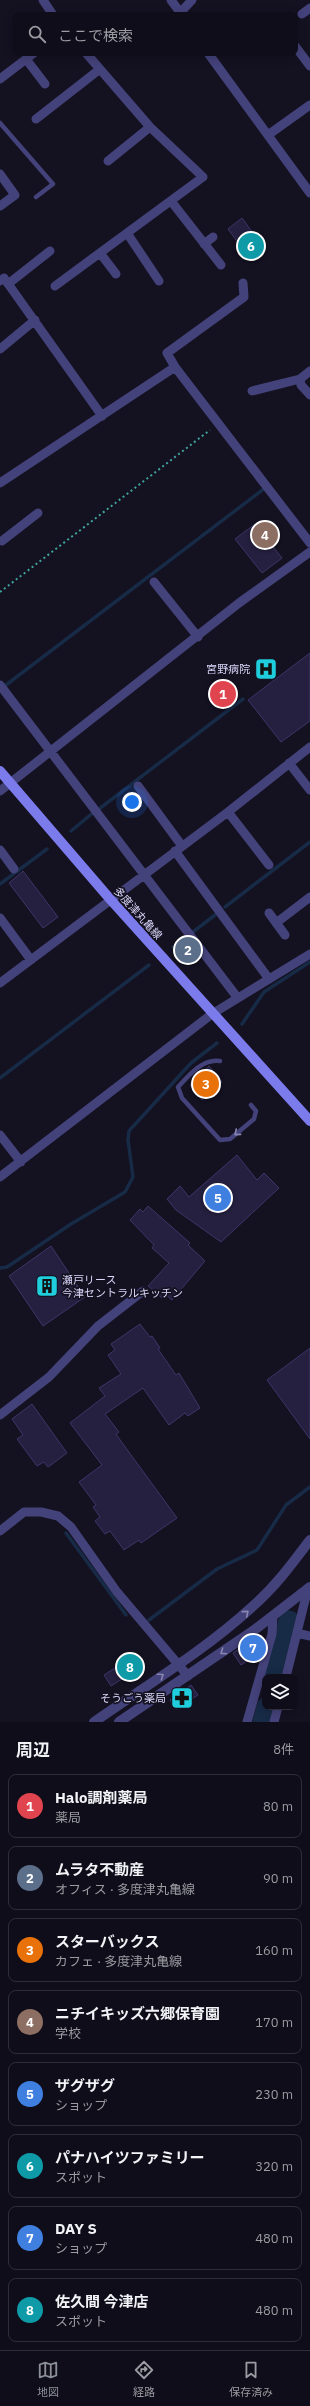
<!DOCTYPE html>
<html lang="ja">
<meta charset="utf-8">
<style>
body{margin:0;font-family:"IBM Plex Sans","Noto Sans JP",sans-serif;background:#1d1b26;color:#f1f3f6}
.controls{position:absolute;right:12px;bottom:12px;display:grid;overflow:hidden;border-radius:8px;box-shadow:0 2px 10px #0003}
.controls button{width:36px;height:36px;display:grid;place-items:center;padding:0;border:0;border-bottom:1px solid #2f2d38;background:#0f0d19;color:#f1f3f6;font:20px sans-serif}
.you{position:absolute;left:132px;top:802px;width:14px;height:14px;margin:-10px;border:3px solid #fff;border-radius:50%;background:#1a73e8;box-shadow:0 0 0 6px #1a73e833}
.badge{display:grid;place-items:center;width:26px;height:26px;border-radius:50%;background:#8c9099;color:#fff;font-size:13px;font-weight:700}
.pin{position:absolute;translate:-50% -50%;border:2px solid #fff;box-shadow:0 1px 4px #0006}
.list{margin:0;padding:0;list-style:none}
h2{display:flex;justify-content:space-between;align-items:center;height:52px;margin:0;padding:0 16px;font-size:17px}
h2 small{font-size:13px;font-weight:400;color:#9b9ca2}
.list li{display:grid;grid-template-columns:26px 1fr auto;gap:12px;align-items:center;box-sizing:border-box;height:64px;margin:0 8px 8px;padding:0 8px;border:1px solid #2f2d38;border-radius:8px}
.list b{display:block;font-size:15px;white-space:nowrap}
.list p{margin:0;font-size:13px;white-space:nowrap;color:#9b9ca2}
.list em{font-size:13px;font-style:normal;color:#9b9ca2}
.icon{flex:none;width:22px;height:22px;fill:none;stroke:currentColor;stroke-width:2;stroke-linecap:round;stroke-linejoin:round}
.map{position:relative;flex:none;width:310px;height:1722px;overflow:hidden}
.search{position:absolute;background:#0f0d19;box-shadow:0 2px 10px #0003;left:12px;right:12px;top:12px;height:44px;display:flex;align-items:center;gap:10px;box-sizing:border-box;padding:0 14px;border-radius:8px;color:#9b9ca2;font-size:15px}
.sheet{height:628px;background:#0f0d19}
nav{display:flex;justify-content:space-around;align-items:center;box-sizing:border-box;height:56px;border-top:1px solid #2f2d38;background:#0f0d19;font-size:11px;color:#9b9ca2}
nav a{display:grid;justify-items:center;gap:2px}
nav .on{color:#8c9099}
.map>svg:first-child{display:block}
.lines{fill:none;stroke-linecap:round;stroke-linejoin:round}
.stream{stroke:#172a46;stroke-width:3.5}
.river{stroke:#172a46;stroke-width:21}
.building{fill:#262040;stroke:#3e3568}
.path{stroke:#3fa59d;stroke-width:2;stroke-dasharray:2 3;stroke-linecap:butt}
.service{stroke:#44427a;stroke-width:4.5}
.minor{stroke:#44427a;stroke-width:9}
.tertiary{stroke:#44427a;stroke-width:10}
.secondary{stroke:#7c7bec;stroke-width:10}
.oneway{stroke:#8885b3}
.labels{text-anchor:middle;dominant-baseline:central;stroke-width:3.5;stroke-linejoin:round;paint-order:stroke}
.poi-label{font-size:11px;fill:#dad7f9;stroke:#141121;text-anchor:end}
.street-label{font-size:11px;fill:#dad7f9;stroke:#141121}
</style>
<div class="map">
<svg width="310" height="1722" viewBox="0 0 310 1722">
<rect width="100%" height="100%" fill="#141121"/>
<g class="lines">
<path class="stream" d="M6,685L265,488
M99,809L243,699
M71,831L94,812
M0,884L47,849
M225,907L310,842
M193,932L215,915
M173,947L188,935
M242,1024L264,992L310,962
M0,1078L149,965
M0,1268L7,1267L71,1224L125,1192L133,1177L128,1140L129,1131L191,1063L217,1043
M66,1533L126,1615
M149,1620L217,1569L257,1550L286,1505L310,1487"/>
<path class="river" d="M274,1677L289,1621
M263,1722L267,1707"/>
</g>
<path class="building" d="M242,218L264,248L250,259L228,229Z
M255,524L282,558L262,573L235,539Z
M310,653V721L281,742L248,700Z
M224,681L234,695L221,706L211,693Z
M23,871L58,917L43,928L9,883Z
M187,941L197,954L188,961L178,948Z
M209,1066L222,1082L202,1100L190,1085Z
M237,1155L257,1180L264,1173L279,1188L221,1242L176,1210L167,1199L180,1186L189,1197Z
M148,1206L190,1243L188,1245L205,1261L172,1300L165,1294L162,1298L148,1286L169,1263L152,1248L154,1245L130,1220L140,1209L143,1212Z
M51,1246L85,1297L43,1326L9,1276Z
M140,1324L150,1337L152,1336L160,1348L158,1349L176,1375L179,1373L200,1408L188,1416L185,1413L169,1425L143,1388L105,1414L119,1432L116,1434L123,1444L177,1518L141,1543L139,1540L124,1550L110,1531L105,1534L95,1521L100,1517L93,1507L96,1505L79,1482L102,1465L70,1423L105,1396L99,1388L121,1374L108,1355L115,1350L111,1344Z
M310,1348V1439L267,1380Z
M32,1404L67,1453L48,1467L44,1462L37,1466L17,1439L23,1435L12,1419Z
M256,1637L262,1647L261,1652L241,1665L233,1653Z
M134,1656L142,1666L111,1686L104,1675Z
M191,1685L198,1695L176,1709L170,1700Z"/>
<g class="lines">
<path class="path" d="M0,592L210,430"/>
<path class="service" d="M0,123L53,184L36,197
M220,1061C203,1058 189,1075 178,1087L182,1098L220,1140L230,1139L254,1119L256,1111L251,1105"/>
<path class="minor" d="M43,0L53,15
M171,0L182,15
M180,13L192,0
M302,14L310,8
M295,46L310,66
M208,53L310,193
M26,59L45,84
M0,79L34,53
M36,119L100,69
M268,135L310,105
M108,161L150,127
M0,174L15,195L0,206
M171,201L221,265
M127,233L159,281
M204,244L213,237
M100,253L116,274
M0,281L4,278L102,416
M243,283L244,297L167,353L175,367L310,543
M8,284L50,251
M55,286L203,177L150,127L86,53
M0,349L35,320
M310,371L300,379L301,385L310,395
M252,391L300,379
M0,483L175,367
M2,541L38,513
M154,582L198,637
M0,685L237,997
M289,763L310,790
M138,786L182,846
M0,791L239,603L310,552
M228,812L269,865
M0,850L14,869
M175,851L269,979
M269,913L285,935
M0,918L31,960
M276,923L310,897
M0,983L228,812L310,747
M0,1135L21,1162
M0,1177L212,1014L310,954
M0,1415L49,1377L98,1326L143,1291
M0,1531L24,1512H41L58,1516L71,1527L117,1592L188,1676
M297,1633L310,1636
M286,1677L308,1588
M247,1722L272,1634L273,1616
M274,1722L278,1707"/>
<path class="tertiary" d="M94,1722C147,1685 204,1651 252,1607C275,1587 292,1564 310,1540
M119,1722L253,1631L310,1587"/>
<path class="secondary" d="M0,771L110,899L310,1121"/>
</g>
<defs><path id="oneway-chevron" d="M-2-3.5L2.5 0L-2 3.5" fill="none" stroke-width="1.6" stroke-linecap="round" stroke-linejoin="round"/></defs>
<g class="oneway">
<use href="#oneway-chevron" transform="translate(237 1133) rotate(140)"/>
<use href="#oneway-chevron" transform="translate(246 1613) rotate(-40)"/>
<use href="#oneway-chevron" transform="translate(223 1652) rotate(146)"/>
<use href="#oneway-chevron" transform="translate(161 1676) rotate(-35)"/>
</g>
<defs>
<g id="hospital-square" transform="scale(1.15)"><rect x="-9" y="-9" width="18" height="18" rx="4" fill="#1fcddd" stroke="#141121"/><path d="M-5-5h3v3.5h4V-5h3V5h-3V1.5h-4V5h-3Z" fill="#111"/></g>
<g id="building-square" transform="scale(1.15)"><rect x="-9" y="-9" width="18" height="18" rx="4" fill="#1fcddd" stroke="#141121"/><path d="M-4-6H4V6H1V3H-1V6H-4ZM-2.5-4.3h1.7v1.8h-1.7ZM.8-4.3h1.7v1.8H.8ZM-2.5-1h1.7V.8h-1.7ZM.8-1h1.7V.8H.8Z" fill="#111"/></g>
<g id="pharmacy-square" transform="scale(1.15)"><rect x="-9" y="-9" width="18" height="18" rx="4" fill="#1fcddd" stroke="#141121"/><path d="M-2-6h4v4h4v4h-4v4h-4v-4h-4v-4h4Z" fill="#111"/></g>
</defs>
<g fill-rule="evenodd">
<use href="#hospital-square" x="266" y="669"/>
<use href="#building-square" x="47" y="1286"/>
<use href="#pharmacy-square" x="182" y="1698"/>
</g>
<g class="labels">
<g class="poi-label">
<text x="250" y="669">宮野病院</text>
<text x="62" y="1280" text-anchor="start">瀬戸リース<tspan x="62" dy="13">今津セントラルキッチン</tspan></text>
<text x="166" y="1698">そうごう薬局</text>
</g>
<g class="street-label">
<text transform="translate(138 913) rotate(48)">多度津丸亀線</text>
</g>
</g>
</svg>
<div class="controls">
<button><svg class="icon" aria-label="layers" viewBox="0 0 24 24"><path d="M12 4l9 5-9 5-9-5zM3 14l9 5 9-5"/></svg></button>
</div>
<div class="you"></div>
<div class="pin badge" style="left:223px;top:694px;background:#e0444e">1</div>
<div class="pin badge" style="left:188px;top:950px;background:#5c6f8a">2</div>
<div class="pin badge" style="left:206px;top:1084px;background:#e8710a">3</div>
<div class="pin badge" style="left:265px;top:535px;background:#8d6e63">4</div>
<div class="pin badge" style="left:218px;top:1198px;background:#3f7fe0">5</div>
<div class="pin badge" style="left:251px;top:246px;background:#0f9aa8">6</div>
<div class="pin badge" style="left:253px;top:1648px;background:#3f7fe0">7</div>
<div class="pin badge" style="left:130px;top:1667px;background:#0f9aa8">8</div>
<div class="search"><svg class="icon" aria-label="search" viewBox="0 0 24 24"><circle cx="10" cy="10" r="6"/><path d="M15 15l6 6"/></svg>ここで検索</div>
</div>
<section class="sheet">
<h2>周辺<small>8件</small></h2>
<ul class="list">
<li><span class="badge" style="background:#e0444e">1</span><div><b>Halo調剤薬局</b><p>薬局</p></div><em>80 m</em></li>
<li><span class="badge" style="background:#5c6f8a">2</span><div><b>ムラタ不動産</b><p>オフィス · 多度津丸亀線</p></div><em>90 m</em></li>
<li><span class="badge" style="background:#e8710a">3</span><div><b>スターバックス</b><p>カフェ · 多度津丸亀線</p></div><em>160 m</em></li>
<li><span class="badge" style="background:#8d6e63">4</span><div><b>ニチイキッズ六郷保育園</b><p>学校</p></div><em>170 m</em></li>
<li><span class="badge" style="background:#3f7fe0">5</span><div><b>ザグザグ</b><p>ショップ</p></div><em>230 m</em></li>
<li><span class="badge" style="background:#0f9aa8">6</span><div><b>パナハイツファミリー</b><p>スポット</p></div><em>320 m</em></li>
<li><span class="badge" style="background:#3f7fe0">7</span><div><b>DAY S</b><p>ショップ</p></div><em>480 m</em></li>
<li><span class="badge" style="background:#0f9aa8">8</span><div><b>佐久間 今津店</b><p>スポット</p></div><em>480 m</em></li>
</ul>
</section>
<nav>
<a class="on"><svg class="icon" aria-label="map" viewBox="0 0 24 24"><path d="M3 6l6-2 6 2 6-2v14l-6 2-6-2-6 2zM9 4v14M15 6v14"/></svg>地図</a>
<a><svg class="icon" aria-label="directions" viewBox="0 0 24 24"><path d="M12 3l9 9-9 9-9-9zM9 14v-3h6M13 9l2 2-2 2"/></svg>経路</a>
<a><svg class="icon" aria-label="saved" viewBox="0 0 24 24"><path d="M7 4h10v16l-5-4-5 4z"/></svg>保存済み</a>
</nav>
